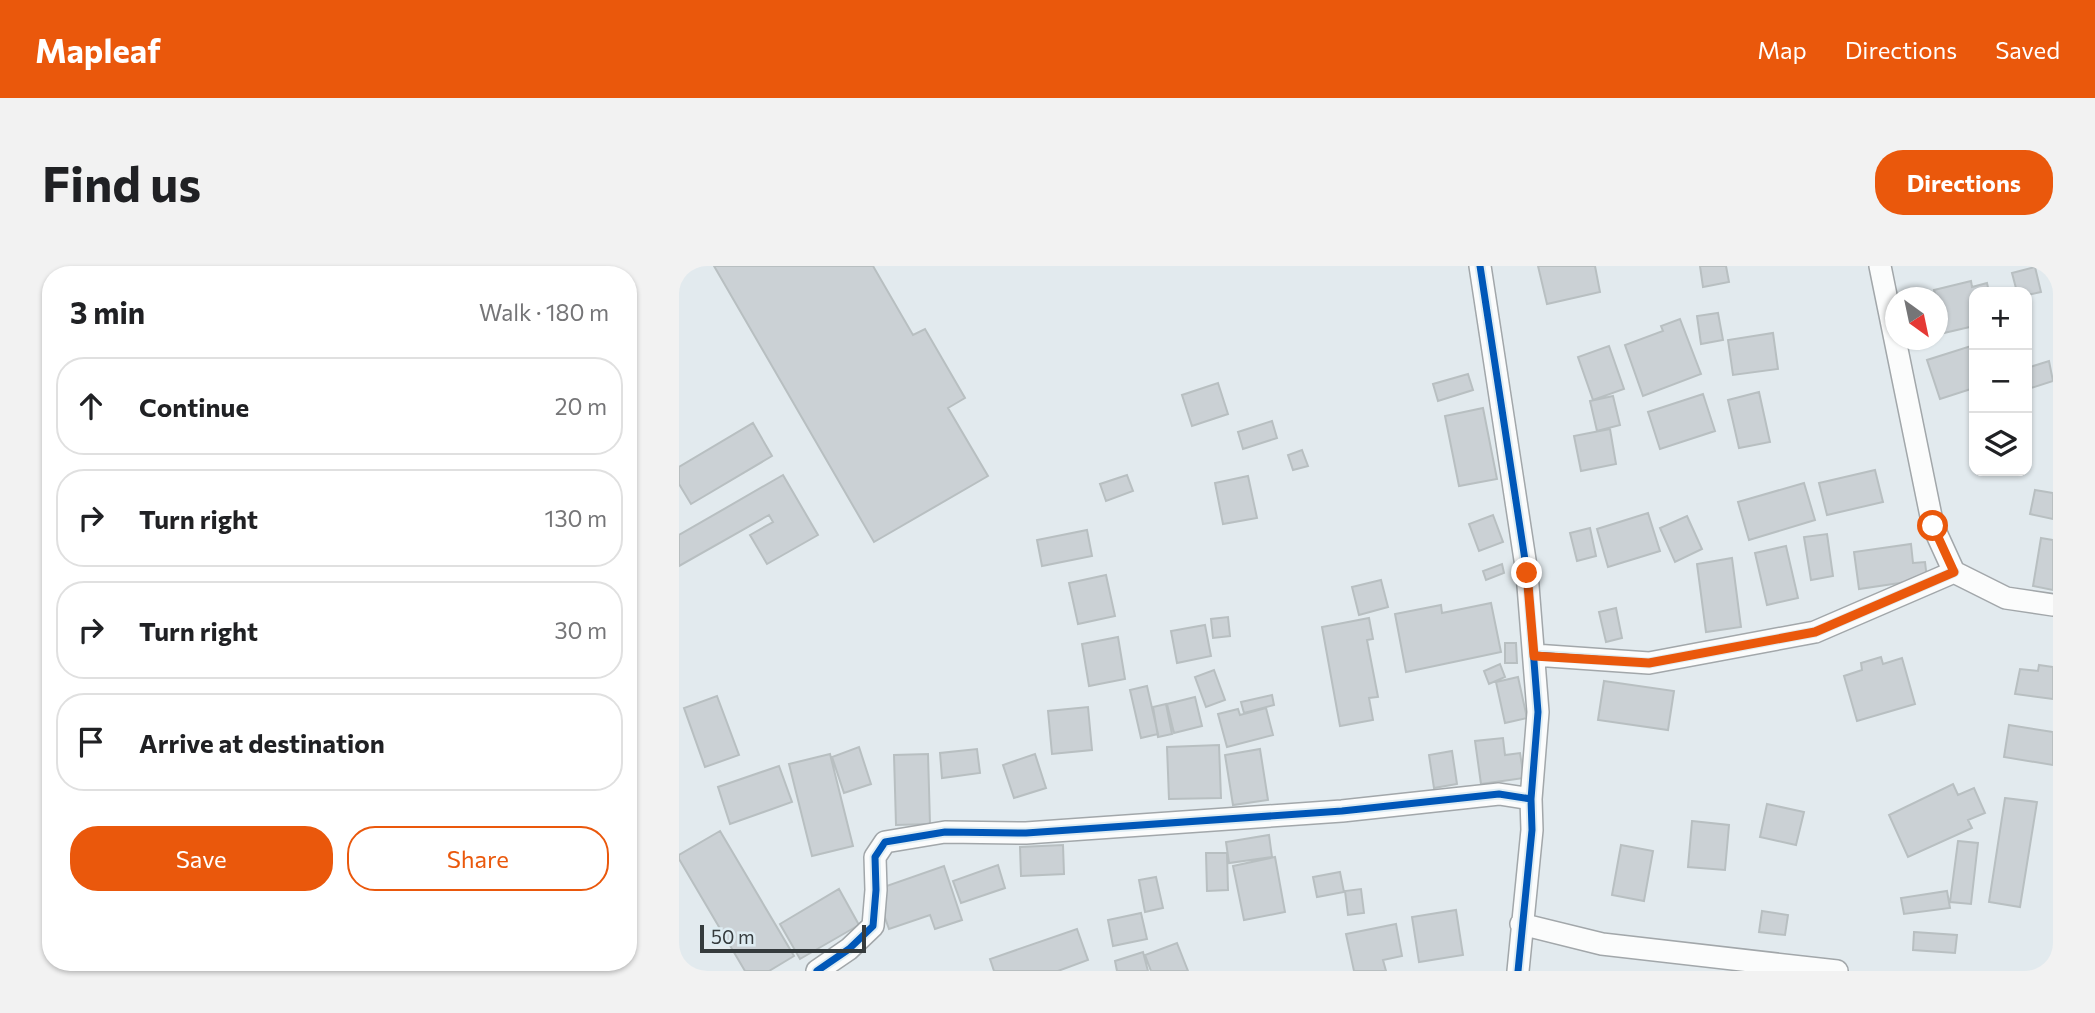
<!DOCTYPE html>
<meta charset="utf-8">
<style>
body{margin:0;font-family:Commissioner,sans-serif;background:#f2f2f2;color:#202124}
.controls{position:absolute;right:21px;top:21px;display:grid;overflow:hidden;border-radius:14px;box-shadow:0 2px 5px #0004}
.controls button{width:63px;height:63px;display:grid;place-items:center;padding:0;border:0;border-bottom:2px solid #e0e0e0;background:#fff;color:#202124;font:35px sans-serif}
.compass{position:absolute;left:1206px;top:21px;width:63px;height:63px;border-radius:50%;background:#fff;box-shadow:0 2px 5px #0004;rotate:147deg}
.scale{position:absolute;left:21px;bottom:18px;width:166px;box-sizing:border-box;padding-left:7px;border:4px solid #353b3d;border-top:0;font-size:19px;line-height:24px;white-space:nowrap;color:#353b3d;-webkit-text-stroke:5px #deecf2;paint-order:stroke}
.stop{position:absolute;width:21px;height:21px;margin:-16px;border:5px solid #ea580c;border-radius:50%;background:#fff}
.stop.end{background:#ea580c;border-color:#fff;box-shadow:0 2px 7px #0008}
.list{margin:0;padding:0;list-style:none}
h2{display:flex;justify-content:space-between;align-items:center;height:91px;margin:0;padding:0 28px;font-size:30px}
h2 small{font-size:23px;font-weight:400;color:#757577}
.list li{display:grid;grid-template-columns:46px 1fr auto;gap:21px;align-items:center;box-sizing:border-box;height:98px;margin:0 14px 14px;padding:0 14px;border:2px solid #e0e0e0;border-radius:28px}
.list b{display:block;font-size:26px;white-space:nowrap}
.list em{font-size:23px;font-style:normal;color:#757577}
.actions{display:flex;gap:14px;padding:21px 28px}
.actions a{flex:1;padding:16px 0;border:2px solid #ea580c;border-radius:28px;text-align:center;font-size:24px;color:#ea580c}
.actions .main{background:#ea580c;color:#fff}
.icon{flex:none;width:38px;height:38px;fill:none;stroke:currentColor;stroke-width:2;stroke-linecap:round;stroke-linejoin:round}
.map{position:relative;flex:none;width:1374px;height:705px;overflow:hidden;border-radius:28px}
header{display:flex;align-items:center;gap:42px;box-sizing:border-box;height:98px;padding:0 35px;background:#ea580c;color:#fff}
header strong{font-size:33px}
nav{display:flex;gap:38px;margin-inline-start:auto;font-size:24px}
.intro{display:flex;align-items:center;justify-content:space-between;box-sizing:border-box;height:168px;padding:0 42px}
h1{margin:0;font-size:49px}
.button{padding:18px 32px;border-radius:28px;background:#ea580c;color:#fff;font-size:24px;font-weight:700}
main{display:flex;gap:42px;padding:0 42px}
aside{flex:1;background:#fff;border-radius:28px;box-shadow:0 2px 5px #0004}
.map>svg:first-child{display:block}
.building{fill:#cbd1d5;stroke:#b8bfc1;stroke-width:2}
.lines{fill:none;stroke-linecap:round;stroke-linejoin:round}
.minor-casing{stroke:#a2a7aa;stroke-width:24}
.minor{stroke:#fbfcfc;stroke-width:21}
.cycleway-casing{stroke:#deecf2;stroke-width:11}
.cycleway{stroke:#0057b8;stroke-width:7}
.route{stroke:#ea580c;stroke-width:9}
</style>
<header>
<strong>Mapleaf</strong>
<nav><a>Map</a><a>Directions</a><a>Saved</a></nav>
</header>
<div class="intro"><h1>Find us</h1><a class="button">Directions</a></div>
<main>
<aside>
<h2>3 min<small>Walk · 180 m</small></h2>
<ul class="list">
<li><svg class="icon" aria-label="ahead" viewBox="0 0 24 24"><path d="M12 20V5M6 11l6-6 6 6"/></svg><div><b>Continue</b></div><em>20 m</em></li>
<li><svg class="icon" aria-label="right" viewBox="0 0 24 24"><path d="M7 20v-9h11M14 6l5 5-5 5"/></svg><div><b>Turn right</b></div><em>130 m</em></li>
<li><svg class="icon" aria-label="right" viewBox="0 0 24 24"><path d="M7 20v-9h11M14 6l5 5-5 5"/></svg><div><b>Turn right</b></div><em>30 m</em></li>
<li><svg class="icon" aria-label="arrive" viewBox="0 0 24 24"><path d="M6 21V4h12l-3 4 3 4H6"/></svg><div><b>Arrive at destination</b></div></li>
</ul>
<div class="actions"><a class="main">Save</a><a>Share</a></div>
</aside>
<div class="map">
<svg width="1374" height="705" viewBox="0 0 1374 705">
<rect width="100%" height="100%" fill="#e2eaee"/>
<path class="building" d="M35,0H194L234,69L246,63L286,132L269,142L309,210L195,276Z
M859,0H916L921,26L868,38Z
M1021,0H1047L1050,16L1024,21Z
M1356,1L1362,26L1348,29V26H1338L1333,7Z
M1292,15L1293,21L1308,17L1310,26H1295V62V60L1265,67L1258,32H1257L1255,24Z
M1039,47L1044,74L1022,78L1018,50Z
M1001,53L1022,108L964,130L946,79L984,65L982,60Z
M1094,67L1099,103L1054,109L1049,74Z
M1295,79V122L1261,133L1248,94Z
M930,80L945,123L914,134L899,91Z
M1370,95L1374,115L1352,122L1348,102Z
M789,108L794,124L759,135L754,118Z
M539,117L549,148L513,160L503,129Z
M1080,126L1091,176L1060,182L1049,134Z
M1024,128L1036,165L981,183L969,146Z
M934,130L941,159L918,165L911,135Z
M804,142L818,213L780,220L766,150Z
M593,155L598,172L564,183L559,166Z
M74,157L93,190L12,238L0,218V201Z
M931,163L937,198L902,205L895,170Z
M623,184L629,200L614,204L609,189Z
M1196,204L1204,236L1148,249L1140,217Z
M104,209L139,269L88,298L71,269L94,256L90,249L0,300V269Z
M448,209L454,225L427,235L421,218Z
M569,210L578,252L544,258L536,217Z
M1125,217L1136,254L1070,274L1059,236Z
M1356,224L1374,227V253L1351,248Z
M969,247L981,285L929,301L918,263Z
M814,249L824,276L800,285L790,258Z
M1008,250L1023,283L996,296L981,262Z
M911,262L917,290L898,295L891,267Z
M408,264L413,290L363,300L358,274Z
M1148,268L1154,310L1132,314L1125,271Z
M1362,272L1374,274V324L1354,320Z
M1232,278L1234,297L1246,296L1248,313L1180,323L1175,286Z
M1107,280L1119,332L1088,339L1076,287Z
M1053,292L1062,361L1027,366L1018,298Z
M823,298L825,307L807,314L804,305Z
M427,309L436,350L399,358L390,317Z
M702,314L709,341L680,349L673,321Z
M812,337L822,386L727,406L716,348L762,339L763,347Z
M937,342L943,372L927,376L920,346Z
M549,351L551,370L534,372L532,353Z
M690,352L694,373L688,374L699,431L690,432L694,454L661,460L643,361Z
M526,359L532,390L498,397L492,365Z
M439,371L446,413L410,420L403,378Z
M826,377H837L838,397H826Z
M1202,391L1204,398L1223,392L1236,438L1178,455L1165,410L1183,404L1182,397Z
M821,398L826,411L810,418L805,405Z
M1360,399L1374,401V433L1336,428L1341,403L1359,405Z
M535,404L546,434L527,441L516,411Z
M839,411L848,452L826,457L817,416Z
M925,415L995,425L989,464L919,454Z
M468,420L479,468L462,472L451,424Z
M593,429L595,439L565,447L562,436Z
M38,430L60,489L26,501L5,442Z
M516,431L523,460L495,467L488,438Z
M487,438L493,468L479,471L474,441Z
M409,441L413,484L373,488L369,445Z
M587,442L594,469L548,481L539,448L559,443L561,449Z
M1330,459L1374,466V499L1325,491Z
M824,472L826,489L841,487L845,512L802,518L796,475Z
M540,479L542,532L490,533L488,481Z
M180,481L192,518L165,527L153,491Z
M298,483L301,507L263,512L261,487Z
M581,483L589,534L554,539L546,489Z
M773,485L778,518L755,522L750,489Z
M151,488L174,580L133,590L110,498Z
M249,488L251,558L217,559L215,489Z
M356,488L367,522L335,532L324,499Z
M100,500L113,536L51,558L39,521Z
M1274,518L1279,529L1295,522L1306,547L1289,554L1293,562L1229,591L1210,549Z
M1326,532L1358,536L1341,641L1310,636Z
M1088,538L1125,546L1117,579L1081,571Z
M1013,555L1050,559L1046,604L1009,601Z
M41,565L115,690L90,705H66L0,593V589Z
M590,569L593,591L550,597L547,576Z
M1279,575L1299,577L1292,638L1271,636Z
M384,579L385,608L342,610L341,581Z
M942,579L974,585L965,635L933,629Z
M527,587H548L549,624L528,625Z
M596,591L606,646L565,654L554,600Z
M319,599L326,622L282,637L274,615Z
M265,600L283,654L256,663L251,649L210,663L196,624Z
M661,606L665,626L638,631L634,611Z
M477,611L484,642L466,646L460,614Z
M160,623L180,659L121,693L101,658Z
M682,623L685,647L669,649L666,625Z
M1268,625L1271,642L1225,648L1222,632Z
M777,644L784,689L740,696L733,651Z
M1083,645L1109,649L1106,669L1080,666Z
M462,647L468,673L434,680L429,654Z
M717,658L723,690L704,694L707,705H675L667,668Z
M398,663L409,694L379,705H315L311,693Z
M1235,666L1278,669L1276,687L1234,684Z
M498,677L509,705H472L466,689Z
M464,686L469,705H438L436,695Z"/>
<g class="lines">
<g class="minor-casing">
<path id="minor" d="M801,0L848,307L859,446L852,533L853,564L839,705
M1201,0L1254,260L1275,306L1327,332L1374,339
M855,389L970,397L1136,366L1275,306
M842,658L923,678L1158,705
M138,705L170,683L194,660L197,624L196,591L206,576L266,566L347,567L663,545L820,528L852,533"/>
</g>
<use href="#minor" class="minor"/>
<g class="cycleway-casing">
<path id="cycleway" d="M801,0L848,307L859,446L852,533L853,564L839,705
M855,389L970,397L1136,366L1275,306
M138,705L170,683L194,660L197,624L196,591L206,576L266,566L347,567L663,545L820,528L852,533"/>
</g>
<use href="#cycleway" class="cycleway"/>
</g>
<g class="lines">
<path class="route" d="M848,307L855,390L970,397L1136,366L1275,306L1254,260"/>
</g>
</svg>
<div class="controls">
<button>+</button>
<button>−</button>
<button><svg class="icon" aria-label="layers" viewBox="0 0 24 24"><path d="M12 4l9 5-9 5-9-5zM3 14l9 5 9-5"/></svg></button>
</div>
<svg class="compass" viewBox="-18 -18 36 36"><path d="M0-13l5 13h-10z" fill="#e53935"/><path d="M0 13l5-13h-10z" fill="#757577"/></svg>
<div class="scale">50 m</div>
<div class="stop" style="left:1254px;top:260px"></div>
<div class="stop end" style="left:848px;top:307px"></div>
</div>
</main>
